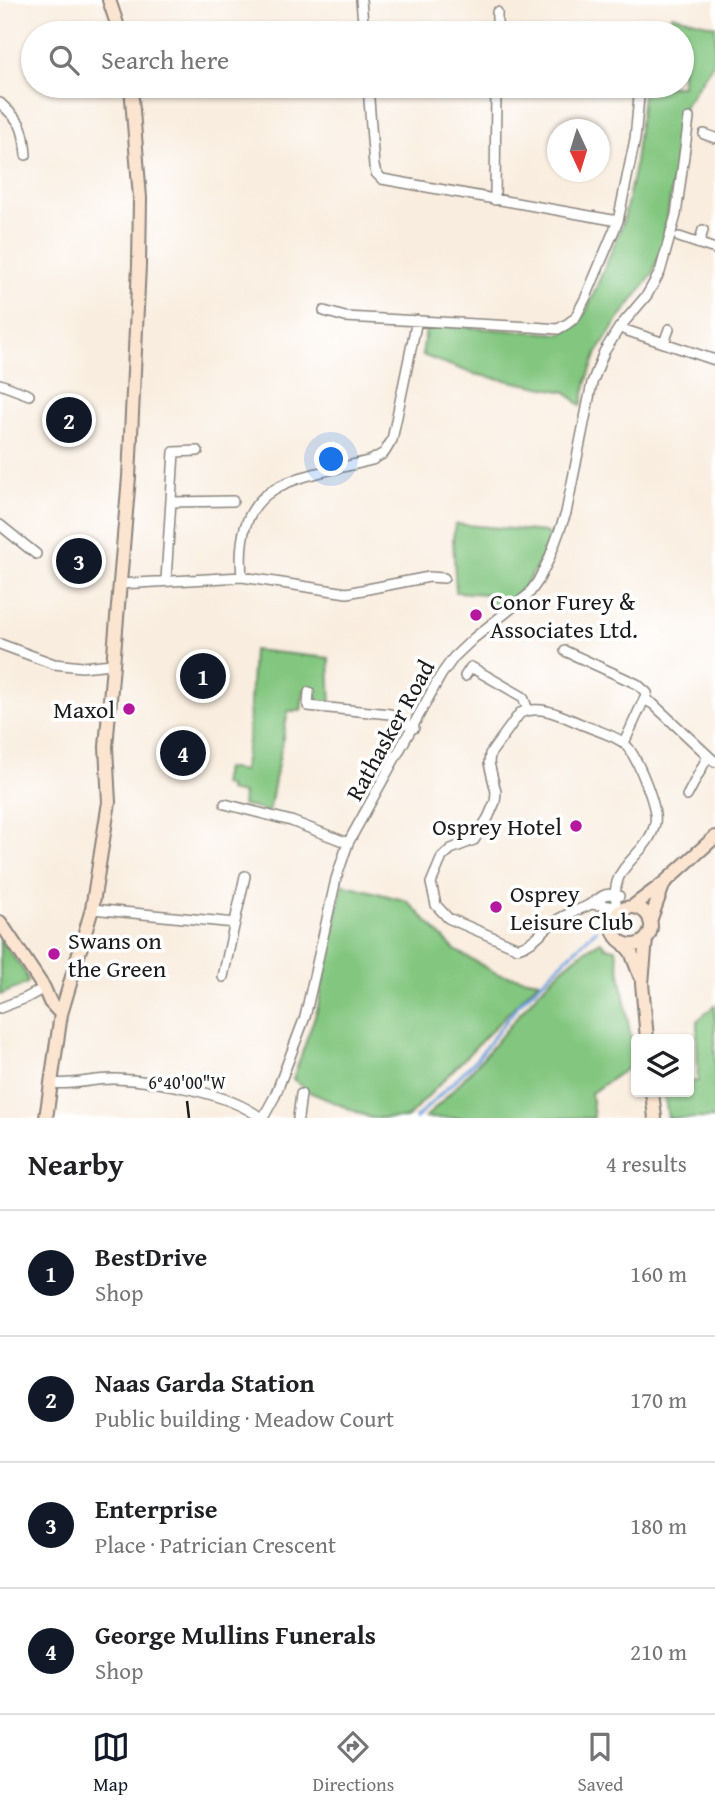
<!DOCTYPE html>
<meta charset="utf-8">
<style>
body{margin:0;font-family:"Gentium Book Plus",serif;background:#f6f6f6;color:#202124}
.controls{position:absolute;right:21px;bottom:21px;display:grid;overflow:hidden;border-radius:7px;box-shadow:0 2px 5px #0004}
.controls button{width:63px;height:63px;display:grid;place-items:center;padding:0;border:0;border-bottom:2px solid #e0e0e0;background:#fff;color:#202124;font:35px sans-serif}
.compass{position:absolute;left:547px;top:119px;width:63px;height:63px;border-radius:50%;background:#fff;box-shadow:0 2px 5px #0004;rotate:176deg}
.you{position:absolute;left:332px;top:460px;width:24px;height:24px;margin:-18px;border:5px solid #fff;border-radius:50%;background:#1a73e8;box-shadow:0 0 0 10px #1a73e833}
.badge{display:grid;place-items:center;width:46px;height:46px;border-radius:50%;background:#111827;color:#fff;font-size:23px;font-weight:700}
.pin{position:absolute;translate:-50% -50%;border:4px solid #fff;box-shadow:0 2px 7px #0006}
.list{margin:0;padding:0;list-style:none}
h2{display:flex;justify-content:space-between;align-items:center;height:91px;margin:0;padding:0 28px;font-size:30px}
h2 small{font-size:23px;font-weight:400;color:#757577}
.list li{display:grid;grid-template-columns:46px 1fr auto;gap:21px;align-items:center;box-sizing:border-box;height:126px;padding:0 28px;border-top:2px solid #e0e0e0}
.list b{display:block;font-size:26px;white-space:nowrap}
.list p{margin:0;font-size:23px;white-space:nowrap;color:#757577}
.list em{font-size:23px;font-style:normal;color:#757577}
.icon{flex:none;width:38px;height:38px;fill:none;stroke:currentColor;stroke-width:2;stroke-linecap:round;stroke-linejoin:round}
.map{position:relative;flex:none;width:715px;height:1118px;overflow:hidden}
.search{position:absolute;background:#fff;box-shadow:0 2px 5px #0004;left:21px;right:21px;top:21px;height:77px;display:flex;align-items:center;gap:18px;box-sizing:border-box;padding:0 24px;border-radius:38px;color:#757577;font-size:26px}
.sheet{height:595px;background:#fff}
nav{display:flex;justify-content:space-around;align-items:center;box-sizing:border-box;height:98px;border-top:2px solid #e0e0e0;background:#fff;font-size:19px;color:#757577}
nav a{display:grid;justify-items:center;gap:4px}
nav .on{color:#111827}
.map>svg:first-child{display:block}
.green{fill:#82c67f;stroke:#4f714e;stroke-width:2}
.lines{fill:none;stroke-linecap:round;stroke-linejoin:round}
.stream{stroke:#75a5df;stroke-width:3.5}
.street-casing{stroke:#8a847e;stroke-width:12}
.secondary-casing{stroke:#8a847e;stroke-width:16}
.street{stroke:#fff;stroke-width:9}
.secondary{stroke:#fce5d0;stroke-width:12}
.ticks{fill:none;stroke:#1c1c1c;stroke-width:2.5}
.poi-dot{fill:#b5179e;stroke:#fff;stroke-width:2.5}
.labels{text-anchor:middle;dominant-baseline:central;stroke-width:7;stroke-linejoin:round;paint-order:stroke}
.poi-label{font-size:24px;fill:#1c1c1c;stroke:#fff;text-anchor:start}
.street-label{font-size:24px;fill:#1c1c1c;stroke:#fff}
.ticks-label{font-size:18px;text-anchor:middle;fill:#1c1c1c;stroke:#fff;stroke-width:7;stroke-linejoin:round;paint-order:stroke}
</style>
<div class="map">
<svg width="715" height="1118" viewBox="0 0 715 1118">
<rect width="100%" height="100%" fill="#fff"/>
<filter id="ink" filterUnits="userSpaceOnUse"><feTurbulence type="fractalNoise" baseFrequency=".0143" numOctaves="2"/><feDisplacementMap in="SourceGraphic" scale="14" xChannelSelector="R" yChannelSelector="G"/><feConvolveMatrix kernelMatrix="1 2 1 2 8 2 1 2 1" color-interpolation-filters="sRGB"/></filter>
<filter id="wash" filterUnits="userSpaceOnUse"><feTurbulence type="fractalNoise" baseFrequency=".00686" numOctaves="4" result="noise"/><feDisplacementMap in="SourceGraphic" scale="28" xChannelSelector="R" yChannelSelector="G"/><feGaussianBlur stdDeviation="1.57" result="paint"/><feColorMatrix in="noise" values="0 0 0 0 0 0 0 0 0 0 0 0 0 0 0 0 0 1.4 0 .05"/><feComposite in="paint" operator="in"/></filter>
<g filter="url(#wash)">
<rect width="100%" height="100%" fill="#f9eddf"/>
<path class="green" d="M672,15L715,26V54L712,65L685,105L663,244L652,275L615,324L597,353L588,377L581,406L566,392L474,374L422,355L426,329L434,325L562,334L579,322L587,310L623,223L634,171L644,86H682V33H668Z
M455,524L545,532L551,538L538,565L521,592L497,609L491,607L487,594L456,592L453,539Z
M253,650L329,658L331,707L318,706L316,691L304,690L301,711H288L269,812L242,805L243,794L228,791V786L222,785L225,768L243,771L248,742Z
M343,884L407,901L455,950L498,974L539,981L407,1118H371L309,1092L293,1079L318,1007Z
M0,939L25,972L28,981L26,984L0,995Z
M601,941L605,947L616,949L635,1063L591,1093L594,1118H425C449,1095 471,1072 492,1047C524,1009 557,964 601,941Z
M715,1005V1118H668L664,1092H689V1082L698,1081L697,1021Z"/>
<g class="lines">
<path class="stream" d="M416,1118L475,1061L519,1004L596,930"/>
</g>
</g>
<g filter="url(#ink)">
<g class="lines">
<g class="street-casing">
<path id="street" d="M361,0L364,33
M497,33V12
M648,33L650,26
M368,86L374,166L376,173L382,179L618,221
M0,103C21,122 24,126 26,155
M704,134L715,138
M495,200L496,86
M679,237L715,249
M699,244L703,230
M324,311L345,317L532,327L558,329L567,324L575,318L586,297L618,221L635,139L640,86
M625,330L715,360
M664,343L669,329
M0,384L29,395
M171,502L233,501
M0,525L36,554
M242,577C233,477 297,480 372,460L384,453L392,440L417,320
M166,580L174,452L198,451
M120,584L242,577L347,593L429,577L444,578
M0,644L54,664L82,667L112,664
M565,651L637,684L647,693L624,743
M465,676L471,667L523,697L528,710
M309,692L308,706L390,714L414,728
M644,699L653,704L715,762
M687,796L708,756
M225,804L291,821L348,843
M590,904L609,906L616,914
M92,909L235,923
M618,912C604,863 648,859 655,823C658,807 637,756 625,744C617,736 592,729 581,724C562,716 542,704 520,713L490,754L489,763L496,792L495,802L488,818L474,840L451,849L442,857L431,883L436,905L448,918L518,948C534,943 541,932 554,922C565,914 577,911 589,905C603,898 601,891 619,896
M223,977L245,876
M0,1008L26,998L44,988
M51,1083C73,1086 94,1078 116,1079C157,1081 228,1092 261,1118
M263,1118L275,1096L305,1017L336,879L348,843L441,675L454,657L474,638L528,595L538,581L549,559L566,513L592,383L604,352L619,328L647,295L660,272L676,215L689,118
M298,1118L301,1094"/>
</g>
<g class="secondary-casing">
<path id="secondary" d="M109,0L120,33
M613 926a19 19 0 1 1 38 0a19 19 0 1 1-38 0Z
M632,907L664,883L715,837
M650,921L664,883
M0,922L44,988L50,1002L61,1014
M646,939L642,983L647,1039
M624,944L631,952L640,976
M652,1092L655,1118
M46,1118L61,1014L92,909L109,802L106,747L129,477L139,265L140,198L131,86"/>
</g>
<use href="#street" class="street"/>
<use href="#secondary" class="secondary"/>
</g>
</g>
<path class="ticks" d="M187,1101L189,1118"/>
<g class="poi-dot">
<circle cx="476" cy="615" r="7"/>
<circle cx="129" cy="709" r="7"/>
<circle cx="576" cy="826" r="7"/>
<circle cx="496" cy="907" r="7"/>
<circle cx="54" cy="954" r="7"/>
</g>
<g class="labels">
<g class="poi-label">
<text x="490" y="601">Conor Furey &amp;<tspan x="490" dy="28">Associates Ltd.</tspan></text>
<text x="115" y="709" text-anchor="end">Maxol</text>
<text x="562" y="826" text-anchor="end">Osprey Hotel</text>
<text x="510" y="893">Osprey<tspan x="510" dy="28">Leisure Club</tspan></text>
<text x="68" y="940">Swans on<tspan x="68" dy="28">the Green</tspan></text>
</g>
<g class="street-label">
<text transform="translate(390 730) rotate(-61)">Rathasker Road</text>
</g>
</g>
<g class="ticks-label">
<text x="187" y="1089">6°40'00"W</text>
</g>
</svg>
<div class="controls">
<button><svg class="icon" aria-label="layers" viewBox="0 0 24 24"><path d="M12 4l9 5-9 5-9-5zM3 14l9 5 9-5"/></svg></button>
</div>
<svg class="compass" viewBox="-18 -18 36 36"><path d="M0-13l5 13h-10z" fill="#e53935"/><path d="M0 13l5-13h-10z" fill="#757577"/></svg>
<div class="you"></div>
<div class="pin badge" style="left:203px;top:676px">1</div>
<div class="pin badge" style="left:69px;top:420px">2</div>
<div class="pin badge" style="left:79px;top:561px">3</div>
<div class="pin badge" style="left:183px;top:753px">4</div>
<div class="search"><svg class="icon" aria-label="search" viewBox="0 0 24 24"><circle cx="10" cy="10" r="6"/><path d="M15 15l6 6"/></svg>Search here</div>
</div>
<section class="sheet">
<h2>Nearby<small>4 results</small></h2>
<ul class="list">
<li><span class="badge">1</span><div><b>BestDrive</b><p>Shop</p></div><em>160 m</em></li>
<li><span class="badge">2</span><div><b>Naas Garda Station</b><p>Public building · Meadow Court</p></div><em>170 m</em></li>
<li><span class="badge">3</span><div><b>Enterprise</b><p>Place · Patrician Crescent</p></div><em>180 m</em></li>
<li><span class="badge">4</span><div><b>George Mullins Funerals</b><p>Shop</p></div><em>210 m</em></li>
</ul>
</section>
<nav>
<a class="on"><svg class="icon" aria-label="map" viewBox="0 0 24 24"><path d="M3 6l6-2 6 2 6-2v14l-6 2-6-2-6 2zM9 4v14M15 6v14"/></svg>Map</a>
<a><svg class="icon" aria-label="directions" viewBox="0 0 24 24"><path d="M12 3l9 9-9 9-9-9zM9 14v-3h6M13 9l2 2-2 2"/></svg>Directions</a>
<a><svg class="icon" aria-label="saved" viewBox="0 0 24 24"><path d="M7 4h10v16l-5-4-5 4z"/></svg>Saved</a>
</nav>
